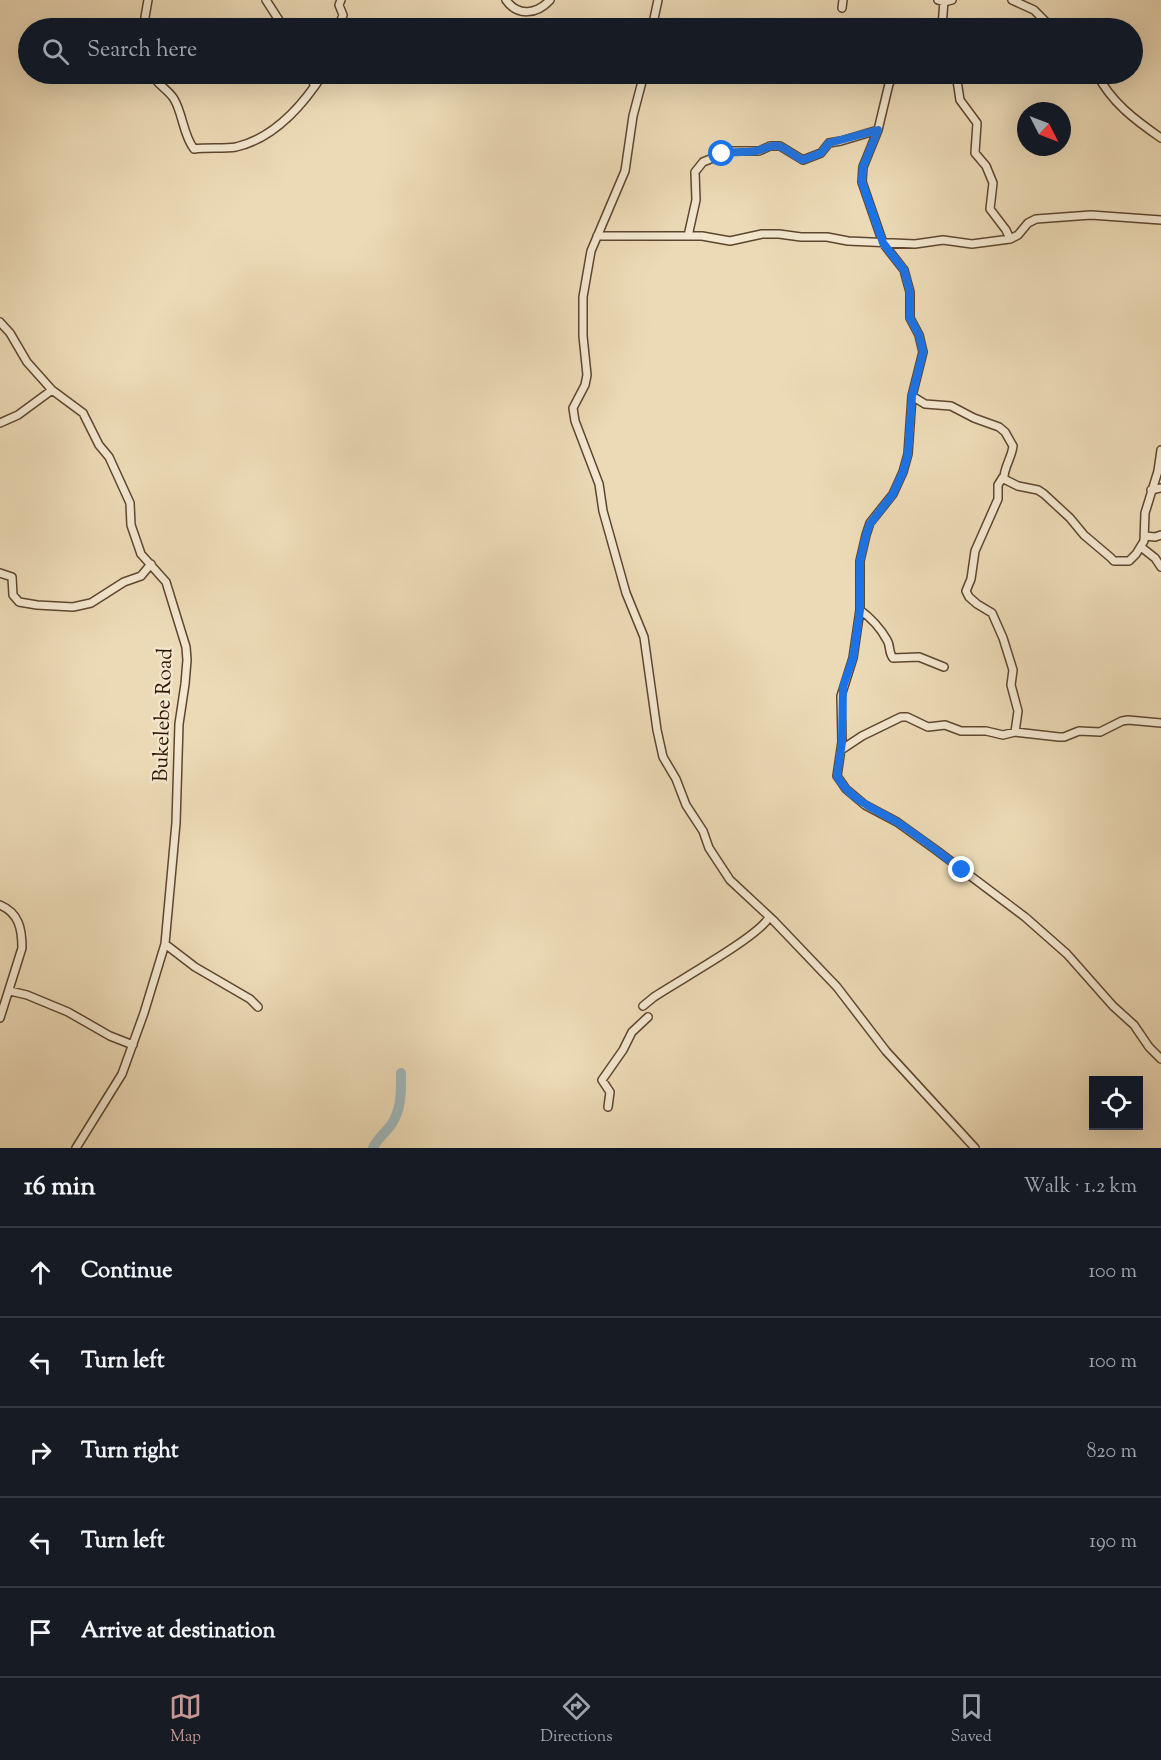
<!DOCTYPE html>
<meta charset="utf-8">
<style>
body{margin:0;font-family:"Sorts Mill Goudy",serif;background:#20242c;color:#f1f3f6}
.controls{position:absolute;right:18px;bottom:18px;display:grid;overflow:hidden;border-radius:0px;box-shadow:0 6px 24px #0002}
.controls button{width:54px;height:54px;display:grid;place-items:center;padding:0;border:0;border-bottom:2px solid #363941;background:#171b24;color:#f1f3f6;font:30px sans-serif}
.compass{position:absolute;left:1017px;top:102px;width:54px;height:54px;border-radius:50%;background:#171b24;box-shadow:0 6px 24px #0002;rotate:132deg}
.stop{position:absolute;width:18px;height:18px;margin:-14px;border:4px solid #1a73e8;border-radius:50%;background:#fff}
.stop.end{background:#1a73e8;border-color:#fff;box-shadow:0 2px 6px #0008}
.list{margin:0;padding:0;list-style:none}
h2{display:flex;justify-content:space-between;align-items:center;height:78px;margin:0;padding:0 24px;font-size:26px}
h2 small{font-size:20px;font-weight:400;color:#9ea1a6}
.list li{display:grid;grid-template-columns:39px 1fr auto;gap:18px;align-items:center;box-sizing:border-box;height:90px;padding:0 24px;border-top:2px solid #363941}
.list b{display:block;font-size:22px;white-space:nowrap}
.list em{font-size:20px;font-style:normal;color:#9ea1a6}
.icon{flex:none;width:33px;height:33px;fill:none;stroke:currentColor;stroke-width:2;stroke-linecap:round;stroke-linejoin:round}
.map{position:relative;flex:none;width:1161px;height:1148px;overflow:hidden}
.search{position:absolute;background:#171b24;box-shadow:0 6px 24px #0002;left:18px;right:18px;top:18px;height:66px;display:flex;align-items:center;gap:15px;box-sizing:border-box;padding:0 21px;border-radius:33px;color:#9ea1a6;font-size:22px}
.sheet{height:528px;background:#171b24}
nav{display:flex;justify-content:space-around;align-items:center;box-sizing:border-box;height:84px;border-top:2px solid #363941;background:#171b24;font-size:16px;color:#9ea1a6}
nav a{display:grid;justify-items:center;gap:3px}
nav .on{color:#c59692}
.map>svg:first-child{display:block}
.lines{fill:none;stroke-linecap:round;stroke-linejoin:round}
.river{stroke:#9fb7ba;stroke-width:10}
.street-casing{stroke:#5e462e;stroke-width:10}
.street{stroke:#f3e7d0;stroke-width:7}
.route{stroke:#1a73e8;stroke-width:8}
.labels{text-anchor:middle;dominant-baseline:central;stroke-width:4.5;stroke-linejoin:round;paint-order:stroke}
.street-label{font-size:21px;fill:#2e1400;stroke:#f3e7d0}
</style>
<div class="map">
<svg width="1161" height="1148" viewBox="0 0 1161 1148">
<rect width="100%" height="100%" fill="#ecdab6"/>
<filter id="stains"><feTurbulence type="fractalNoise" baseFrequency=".00333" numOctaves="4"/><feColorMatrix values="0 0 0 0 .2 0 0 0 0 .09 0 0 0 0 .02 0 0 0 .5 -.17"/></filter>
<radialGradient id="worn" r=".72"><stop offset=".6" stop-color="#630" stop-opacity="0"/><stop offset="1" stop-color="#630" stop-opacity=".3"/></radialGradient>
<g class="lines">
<path class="river" d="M373,1148C377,1139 385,1133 391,1125C402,1109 401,1091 401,1073"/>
<g class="street-casing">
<path id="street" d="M266,0L284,28
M506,0C518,17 537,14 550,0
M938,0L944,2L952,0
M1012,0L1034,10L1052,28
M842,8L843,0
M146,28L145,17L148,0
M338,28L343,15L339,5L341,0
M652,28L658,0
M942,28L944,0
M152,74C157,85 168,89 174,99C183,114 183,135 194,149C208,147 223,149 236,147C275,138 303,105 323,74
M310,74L314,85
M644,74L633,116L625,171L591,251L583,297V336L587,375L585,385L573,408L575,421L599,484L603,511L626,593L644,637L657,730L663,757L676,779L686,805L703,831L709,848L730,880L773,920L837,987L886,1051L975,1148
M895,74L889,84L878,130L863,167L862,182L883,243L904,270L910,292V318L919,335L923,352L912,396L908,454L903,472L893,494L870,523L866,535L860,561V610L853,658L841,696L842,742L837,776L846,789L865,805L897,822L936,850L1025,917L1067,954L1113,1006L1134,1025L1149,1047L1161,1059
M956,74L960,100L977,123L975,153L986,166L993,183L990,209L1006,230L1010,239
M1097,74C1111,102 1135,120 1161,138
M597,236H702L730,241L762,234H779L801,237H827L848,241L915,244L943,240L972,244L1010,239L1018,235L1028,223L1036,219L1091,215L1161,220
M688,236L696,200L695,172L703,162L730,151H759L770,146H780L803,160L821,153L829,143L841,141L878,130
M0,322L10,333L27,362L52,390L83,413L99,445L109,457L130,503L131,525L141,554L166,582L186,647L187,660L185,684L179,724L176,823L165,944L144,1013L122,1074L76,1148
M912,396L925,404L951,406L974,418L999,427L1005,432L1013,446C1012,457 1003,469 1004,479L1018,486L1038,490L1044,494L1070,518L1084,535L1110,557L1114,561H1129L1136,554L1144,541L1145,513L1158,471L1161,450
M0,423L18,415L52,390
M1003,477L998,485V499L975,551L971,579L966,591L969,597L977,604L992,613L1003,638L1013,670L1011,685L1018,711L1015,732
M1151,490L1161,488
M1145,536L1155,537L1161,535
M1141,547L1155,558L1161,567
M0,573L12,577L13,595L19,602L37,605L73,607L91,603L124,582L141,576L151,564
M860,610C870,617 881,629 887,640C891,646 888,652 893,658L919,657L944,667
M841,750L862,736L901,717H907L928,727L945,725L961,731H986L1003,735L1015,732L1059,737H1064L1079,731L1100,732L1122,721L1128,720L1161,723
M0,905C19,913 22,929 22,948L0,1018
M165,944L195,967L250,999L258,1007
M10,991L27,995L68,1012L110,1036L133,1045
M643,1006L654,997C676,982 760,936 769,917
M608,1107L610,1092L602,1080L623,1050L632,1032L648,1017"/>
</g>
<use href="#street" class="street"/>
</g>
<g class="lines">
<path class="route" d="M722,154C735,150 748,154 760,150C766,148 771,145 778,146C787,148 795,157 803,160L821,153L829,143L878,130L863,167L862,182L883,243L904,270L910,292V318L919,335L923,352L912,396L908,454L903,472L893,494L870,524L866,535L860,561V610L853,658L843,687L842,742L837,776C850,800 875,809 897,822C919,836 941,854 962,870"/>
</g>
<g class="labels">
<g class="street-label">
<text transform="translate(164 715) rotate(-88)">Bukelebe Road</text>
</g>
</g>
<rect width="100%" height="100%" filter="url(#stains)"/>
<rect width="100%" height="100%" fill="url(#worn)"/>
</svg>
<div class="controls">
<button><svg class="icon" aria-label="locate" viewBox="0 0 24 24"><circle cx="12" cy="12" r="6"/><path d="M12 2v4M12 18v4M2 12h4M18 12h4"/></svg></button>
</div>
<svg class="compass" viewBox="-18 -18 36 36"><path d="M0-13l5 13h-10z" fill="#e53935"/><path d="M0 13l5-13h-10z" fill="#9ea1a6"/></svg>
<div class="stop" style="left:722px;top:154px"></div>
<div class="stop end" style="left:962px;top:870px"></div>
<div class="search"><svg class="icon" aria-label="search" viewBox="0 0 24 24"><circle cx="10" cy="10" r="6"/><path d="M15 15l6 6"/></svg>Search here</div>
</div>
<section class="sheet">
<h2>16 min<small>Walk · 1.2 km</small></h2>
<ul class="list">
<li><svg class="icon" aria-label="ahead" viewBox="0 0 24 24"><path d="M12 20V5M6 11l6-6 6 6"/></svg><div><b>Continue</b></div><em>100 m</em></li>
<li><svg class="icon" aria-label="left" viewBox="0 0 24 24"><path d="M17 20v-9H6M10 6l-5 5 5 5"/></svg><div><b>Turn left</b></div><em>100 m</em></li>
<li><svg class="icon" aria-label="right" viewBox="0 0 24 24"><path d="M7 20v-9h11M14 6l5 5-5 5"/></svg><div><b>Turn right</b></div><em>820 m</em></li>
<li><svg class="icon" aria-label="left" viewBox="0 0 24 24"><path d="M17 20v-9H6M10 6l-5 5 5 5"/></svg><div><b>Turn left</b></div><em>190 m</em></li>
<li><svg class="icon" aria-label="arrive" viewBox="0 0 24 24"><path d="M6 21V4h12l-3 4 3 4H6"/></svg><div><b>Arrive at destination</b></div></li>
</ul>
</section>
<nav>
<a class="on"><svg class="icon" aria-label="map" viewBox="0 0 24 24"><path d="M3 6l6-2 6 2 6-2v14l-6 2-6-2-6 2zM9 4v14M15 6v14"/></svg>Map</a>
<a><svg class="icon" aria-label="directions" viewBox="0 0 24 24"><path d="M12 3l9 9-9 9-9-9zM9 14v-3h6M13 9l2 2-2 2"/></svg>Directions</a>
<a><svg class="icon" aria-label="saved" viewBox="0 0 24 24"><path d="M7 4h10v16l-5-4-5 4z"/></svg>Saved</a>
</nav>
